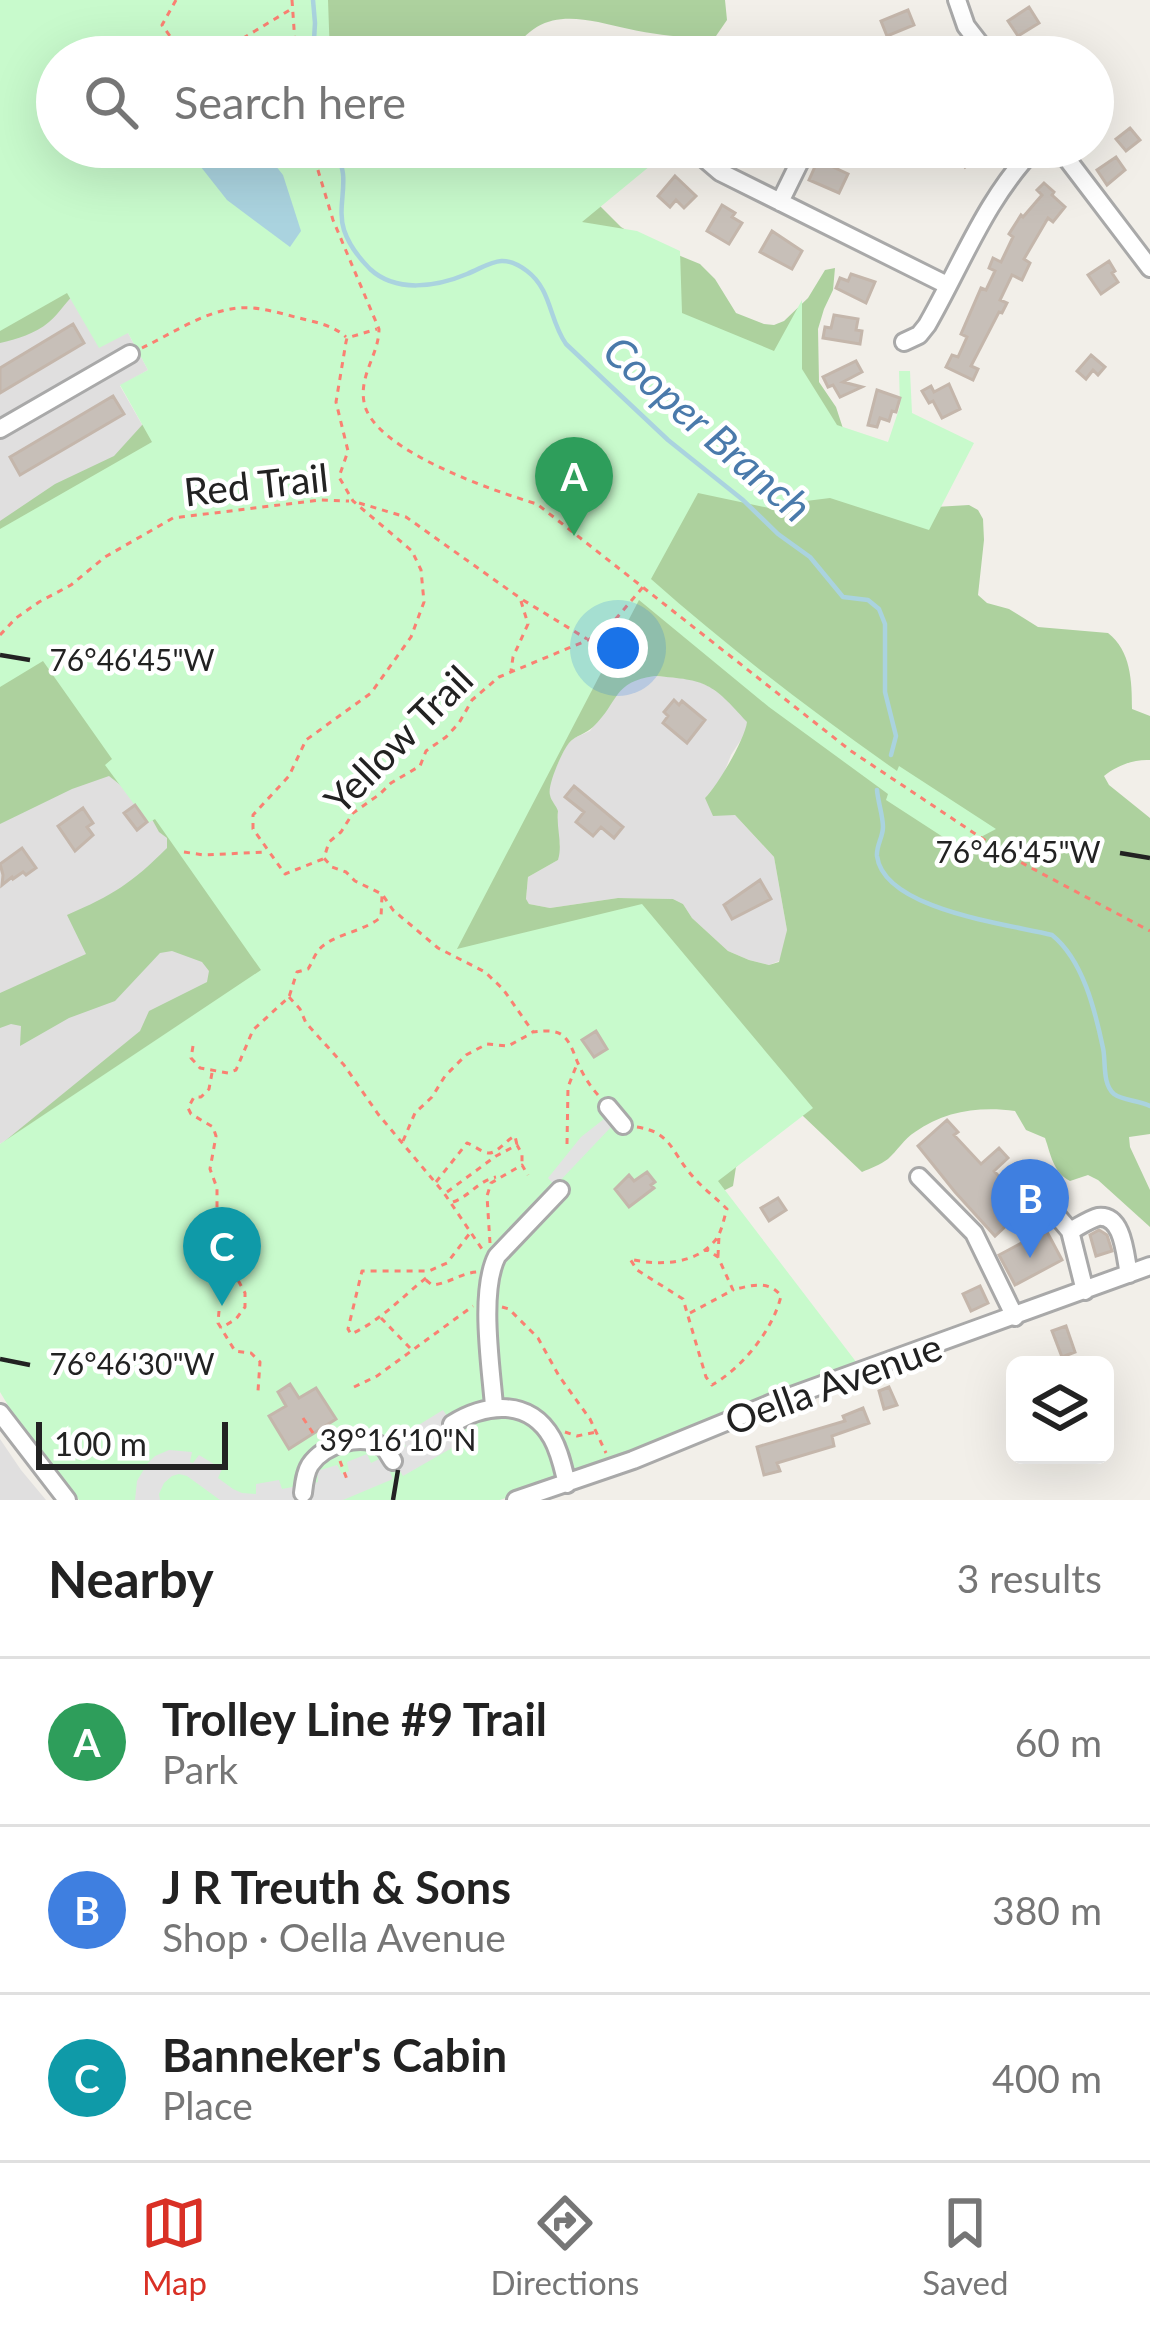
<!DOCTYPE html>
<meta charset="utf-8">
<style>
body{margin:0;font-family:Lato,sans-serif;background:#f2f2f2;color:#222}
.controls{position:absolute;right:36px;bottom:36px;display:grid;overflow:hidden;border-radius:18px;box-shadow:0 12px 48px #0002}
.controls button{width:108px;height:108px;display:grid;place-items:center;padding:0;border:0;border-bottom:3px solid #e0e0e0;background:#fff;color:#222;font:60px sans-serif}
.scale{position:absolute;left:36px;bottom:30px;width:192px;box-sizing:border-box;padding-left:12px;border:6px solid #222;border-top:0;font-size:33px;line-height:42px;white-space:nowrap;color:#222;-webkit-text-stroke:9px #fff;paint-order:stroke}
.you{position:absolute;left:618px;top:648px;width:42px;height:42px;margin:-30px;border:9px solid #fff;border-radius:50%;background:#1a73e8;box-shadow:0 0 0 18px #1a73e833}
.badge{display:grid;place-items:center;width:78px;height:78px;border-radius:50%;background:#d93025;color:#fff;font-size:39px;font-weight:700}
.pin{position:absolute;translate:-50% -99px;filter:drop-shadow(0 3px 6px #0008)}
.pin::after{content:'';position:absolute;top:63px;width:42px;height:36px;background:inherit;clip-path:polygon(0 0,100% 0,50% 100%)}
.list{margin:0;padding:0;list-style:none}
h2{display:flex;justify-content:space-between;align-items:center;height:156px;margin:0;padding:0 48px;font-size:51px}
h2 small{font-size:39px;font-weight:400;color:#767676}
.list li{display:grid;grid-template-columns:78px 1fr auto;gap:36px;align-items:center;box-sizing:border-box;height:168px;padding:0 48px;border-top:3px solid #e0e0e0}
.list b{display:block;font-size:45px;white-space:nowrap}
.list p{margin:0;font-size:39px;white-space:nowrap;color:#767676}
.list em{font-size:39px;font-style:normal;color:#767676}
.icon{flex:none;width:66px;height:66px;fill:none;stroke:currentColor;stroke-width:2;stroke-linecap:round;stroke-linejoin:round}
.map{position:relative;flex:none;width:1150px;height:1500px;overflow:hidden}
.search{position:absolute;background:#fff;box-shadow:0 12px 48px #0002;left:36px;right:36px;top:36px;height:132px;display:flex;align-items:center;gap:30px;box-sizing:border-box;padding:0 42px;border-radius:66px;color:#767676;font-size:45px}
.sheet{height:660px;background:#fff}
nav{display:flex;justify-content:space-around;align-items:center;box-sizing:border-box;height:168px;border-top:3px solid #e0e0e0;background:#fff;font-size:33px;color:#767676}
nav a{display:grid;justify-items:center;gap:6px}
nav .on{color:#d93025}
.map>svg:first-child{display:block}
.residential{fill:#e0dfdf}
.forest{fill:#add19e;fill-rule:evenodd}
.park{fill:#c8facc}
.parking{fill:#e2e2e2}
.water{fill:#aad3df}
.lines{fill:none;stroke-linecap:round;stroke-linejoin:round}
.stream{stroke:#aad3df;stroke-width:4.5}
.building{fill:#c7bfb8;stroke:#c4b6ab;stroke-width:3}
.minor-casing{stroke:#a9a9a9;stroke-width:22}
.path{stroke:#fa8072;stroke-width:3;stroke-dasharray:6 6;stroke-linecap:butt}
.minor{stroke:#fff;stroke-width:16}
.ticks{fill:none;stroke:#222;stroke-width:4.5}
.labels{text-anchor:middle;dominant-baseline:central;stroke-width:9;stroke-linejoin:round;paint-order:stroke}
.street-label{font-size:39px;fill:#222;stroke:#fff}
.water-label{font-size:42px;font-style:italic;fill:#4a7aab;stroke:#fff}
.ticks-label{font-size:30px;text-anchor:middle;fill:#222;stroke:#fff;stroke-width:9;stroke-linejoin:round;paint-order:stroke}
</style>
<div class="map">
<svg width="1150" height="1500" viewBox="0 0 1150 1500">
<rect width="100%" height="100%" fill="#f2efe9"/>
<path class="residential" d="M67,293L128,333L148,370L120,386L152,442L0,529V331Z
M34,665L149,822L154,818L262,970L0,1144V687Z
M655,676L693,679L719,691L748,722L746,732L731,755L722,778L705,798L735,815L774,857L787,930L783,952L779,961L769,965L749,960L728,951L692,918L683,904L673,899L618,898L550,908L529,904L526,900L528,877L558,860L560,844L556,829L558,811L549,797L550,780L566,746L574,738L590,731L625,684L635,679Z
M0,1439L21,1470L46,1500H0Z"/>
<path class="forest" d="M0,0H725L727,20L716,36C687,39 657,35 629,29C581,18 539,4 510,57H57V147L599,205L621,227L644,241L700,264L715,279L736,313L764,324L774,325L784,321L808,298L825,270L835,268L833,290L824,309L818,329L819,382L836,407L850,450L935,507L969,505L978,510L983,519L984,540L978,595L987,603L1009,609L1038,627L1108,633C1131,651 1132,681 1132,709L1150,716V760C1134,759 1116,766 1104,776L1109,785L1150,818V1134L1129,1137L1130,1147L1150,1190V1227L1098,1180L1088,1175L1070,1181C1053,1172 1051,1155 1045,1138L1026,1130L1015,1111C980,1106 944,1111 915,1132C904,1139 897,1151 888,1159C880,1165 871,1168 862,1172L803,1116L792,1115L736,1167L733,1186L723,1191L0,1145L140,1031L149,1011L207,982L209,971L202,962L172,951L160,953L115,1001L69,1018L20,1046L21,1026L11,1024L0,1028V993L86,954L67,915C113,895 132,883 167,848V838L159,832L143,803L109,776L72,789L0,824V521L55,484L114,456L143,424L160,385L125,316L78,292C66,300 60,313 49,322C35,334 17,339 0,343ZM655,676C707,680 712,683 747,722C745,739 718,785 705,798L713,816L735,815L774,857L787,930L779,962L769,965L749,960L728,951L692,918L683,904L673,899L618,898L550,908L529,904L526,899L528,877L558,860C563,844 556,828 558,811C556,805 551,801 550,795C547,785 563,750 569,743C576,735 586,734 593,727C620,701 612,682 655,676Z"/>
<path class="park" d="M0,0H328L330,57H57V147H664L667,152L582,222L637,231L680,251L682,313L774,351L802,300V369L837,425L888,442L900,406L899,371H910L912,413L974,443L929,530L830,498L782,504L774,509L698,493L651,579C729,648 811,711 897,771L899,766L996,829L960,848L886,800L888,794L769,707L639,600L457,949L642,904L813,1108L718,1181L860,1367L500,1500H79L23,1430L0,1392V1144L261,970L155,819L148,823L105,765L112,759L43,661L0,687V529L152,442L120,385L148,370L128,333L99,348L67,293L0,331Z"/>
<path class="parking" d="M604,1119L612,1126L555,1186L548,1178L581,1137Z
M443,1410L464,1441L403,1476L398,1468L392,1469L390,1472L393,1479L343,1500H220L187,1476L179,1474L172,1476L164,1483L159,1494L160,1500H135L137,1481L147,1464L155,1456L169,1450L192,1452L190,1462L193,1463L199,1455L222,1469L218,1478L233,1489L242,1493L256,1494V1484L279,1480L282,1489L318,1482L317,1471L337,1465L342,1474L349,1471L347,1462L367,1454L371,1463L406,1446L399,1437Z"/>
<path class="water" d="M195,147H261L283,175L301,231L290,247L227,200L197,162Z"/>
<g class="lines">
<path class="stream" d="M313,0L315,23L313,57
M335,147C338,156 342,165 343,174C345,193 338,211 344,230C349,245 359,258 370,269C396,293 436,287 467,274C491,264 502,252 527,271C552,290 549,320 566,344L668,440L743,500L778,534L810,557L843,597L868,600L879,609L885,624V692L896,736L891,755
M877,790C878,802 883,816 883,827C883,837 876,846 877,856C884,910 1008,924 1052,935C1083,960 1095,1010 1103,1048C1106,1061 1102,1084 1114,1094C1123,1101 1139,1100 1150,1106"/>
</g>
<path class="building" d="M1029,7L1039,23L1018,36L1008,21Z
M908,10L914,25L887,36L881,21Z
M1130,128L1140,140L1126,151L1116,139Z
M751,147H788L779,164Z
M950,147H989L965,167Z
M1116,157L1125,170L1107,185L1097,170Z
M818,160L848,174L839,193L809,180Z
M675,176L696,196L684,208L676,200L670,207L658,196Z
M1044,183L1054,192L1052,195L1065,207L1053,222L1048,218L1024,259L1030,263L1022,280L1012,275L1000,300L1007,303L1002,313L999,312L971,366L978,369L973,380L946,367L952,355L958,357L967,337L961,334L981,288L986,290L995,271L989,268L993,258L1001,262L1013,237L1009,234L1021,215L1023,217L1042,195L1037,190Z
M722,205L735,213L732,217L742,223L729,244L707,231Z
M772,231L802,251L792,269L760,252Z
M1109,261L1115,271L1112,273L1118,282L1101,294L1088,275Z
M851,274L875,282L866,303L836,288L840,278L848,281Z
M834,315L858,319L856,330L862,331L860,344L823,338L825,327L831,328Z
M73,324L84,343L0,393V368Z
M1091,355L1105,367L1098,375L1093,370L1086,379L1077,371Z
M856,361L862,372L843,382L862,387L840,397L833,385L828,387L823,377Z
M949,384L960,409L942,418L933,401L929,403L922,391L931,386L934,392Z
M877,390L900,398L896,412L892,411L889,421L880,418L877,427L868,425Z
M113,396L124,414L20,475L10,457Z
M674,700L679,705L682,701L705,720L687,743L663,723L668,716L664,712Z
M574,786L623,827L614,838L601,827L593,836L576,822L584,812L565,797Z
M135,805L147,822L137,830L124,813Z
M83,808L93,823L87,827L93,835L75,851L58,826Z
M22,848L36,868L26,875L23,872L13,879L12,877L2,885L3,875L0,864Z
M760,880L771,899L732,919L724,905Z
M596,1031L607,1049L594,1057L582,1040Z
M947,1120L958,1132L954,1135L981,1164L999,1148L1008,1158L994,1171L1027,1206L995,1236L955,1192L918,1146Z
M647,1172L655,1182L651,1185L654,1188L629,1207L615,1189L629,1175L634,1181Z
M778,1198L786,1210L769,1221L761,1208Z
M1046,1230L1062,1260L1015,1285L999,1255Z
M1099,1230L1107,1235L1112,1251L1096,1256L1090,1235Z
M980,1286L988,1303L971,1311L963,1294Z
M1066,1326L1075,1352L1062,1357L1052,1331Z
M290,1384L299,1398L316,1388L336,1419L289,1449L269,1416L286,1406L278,1392Z
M889,1387L897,1405L884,1409L879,1391Z
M863,1408L869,1423L832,1436L834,1446L777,1463L780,1471L764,1475L757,1447L845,1421L843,1416Z"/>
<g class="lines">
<g class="minor-casing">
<path id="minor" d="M957,0L966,26L990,57
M697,147L706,160L720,172L947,285
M1058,147L1150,268
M780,202L807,147
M904,342L919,335L927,325C962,264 986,198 1036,147
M0,429L130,354
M608,1107L623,1125
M1020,1172L1070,1231L1085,1291
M919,1177L974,1233L1015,1317
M1070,1231C1078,1227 1090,1219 1098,1217C1124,1214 1125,1257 1129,1274
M494,1406C491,1367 479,1291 497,1256L560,1190
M0,1413L67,1500
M452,1424C486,1403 529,1398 552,1438C560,1452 563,1468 567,1484
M303,1493C304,1484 305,1473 310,1465C323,1445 361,1432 381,1446C386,1448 390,1457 393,1461
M516,1500L633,1460L772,1403L1150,1266"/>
</g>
<path class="path" d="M176,0L162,25L185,57
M292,0L296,57
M212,57L293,8
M311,147L333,220L379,329C379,354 359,375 364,402C372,450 494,491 537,504L851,751L1007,855L1150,931
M142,348C171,334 205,311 238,308C260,306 282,314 303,319C319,323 334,326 346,337
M359,503L406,517L520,598L528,624L513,657L511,671
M523,600L587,639
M0,635L16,618L39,602L71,585L105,557L173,518L320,500L349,501
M184,852L204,855L266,852
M323,859L285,874L253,829V815L289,776L306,740L371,693L411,637L424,602L421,570L412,551L353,501L339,477L348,451L336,402L346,342L347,338L377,329
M289,997L300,1009L306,1023L344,1065L378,1114L444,1193L484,1252
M193,1046L191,1058L200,1068L228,1073L236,1070L253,1030L289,997L297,972L308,969C312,963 314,956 318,951C331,934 362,933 381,917L382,896
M212,1073L209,1089L201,1097H194L188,1108L191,1114L213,1127L216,1136L210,1169L217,1188V1231L227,1260L245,1293V1307L236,1319L221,1328
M598,1095C589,1085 582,1073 577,1061C567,1035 563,1028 533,1032L503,989L485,972L438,948L393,910L382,894L355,881L346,872L332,867L324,858L329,842L341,832L353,813L380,794L391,783L420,766L426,751L446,737L459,723L472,700L499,677L588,640L608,628L643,587
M637,1127C670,1132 671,1150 689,1172C700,1186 715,1197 727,1209C724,1218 722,1230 717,1238C698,1265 658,1266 630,1259L637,1270L683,1299L706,1377L712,1385C742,1368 773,1330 781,1296C770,1280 751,1285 733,1290
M403,1141L415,1113L432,1097L445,1076L466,1055L487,1044L508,1046L532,1033
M567,1144L568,1087L577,1064
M436,1182L467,1143C473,1145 483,1153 489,1153C498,1153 507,1139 515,1136L517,1145
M447,1192L496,1156L517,1145L522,1154V1163
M453,1202C470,1196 478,1181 496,1177
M490,1243L487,1196L491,1183L522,1165L528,1175
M718,1256L719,1236
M426,1278C401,1298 380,1321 351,1334L348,1329L362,1271H429L447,1263L470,1233
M426,1280L432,1285C448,1284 461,1273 477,1272
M502,1307L509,1309L538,1338L559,1376L590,1419L606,1453
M219,1311L218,1323L235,1351L251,1353L260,1362L258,1391
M690,1313L733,1290L718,1257L706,1249
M381,1318L410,1348
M354,1387L377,1376L473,1306
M303,1418L315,1436
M565,1432L577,1436L596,1432
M340,1461L348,1482"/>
<use href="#minor" class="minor"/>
</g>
<path class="ticks" d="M0,655L30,660M1120,853L1150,858M0,1359L30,1365M393,1500L398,1470"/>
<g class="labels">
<g class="street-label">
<text transform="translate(256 484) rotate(-6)">Red Trail</text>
<text transform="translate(398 739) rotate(-45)">Yellow Trail</text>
<text transform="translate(833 1383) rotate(-20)">Oella Avenue</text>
</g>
<g class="water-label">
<text transform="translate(708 428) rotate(41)">Cooper Branch</text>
</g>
</g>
<g class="ticks-label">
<text x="132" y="671">76°46'45"W</text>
<text x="1018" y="863">76°46'45"W</text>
<text x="132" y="1375">76°46'30"W</text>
<text x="398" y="1451">39°16'10"N</text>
</g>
</svg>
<div class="controls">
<button><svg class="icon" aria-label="layers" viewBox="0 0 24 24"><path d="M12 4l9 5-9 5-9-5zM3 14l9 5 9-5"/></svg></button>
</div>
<div class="scale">100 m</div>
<div class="you"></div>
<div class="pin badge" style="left:574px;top:536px;background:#2e9e5b">A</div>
<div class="pin badge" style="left:1030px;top:1258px;background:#3f7fe0">B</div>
<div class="pin badge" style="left:222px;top:1306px;background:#0f9aa8">C</div>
<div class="search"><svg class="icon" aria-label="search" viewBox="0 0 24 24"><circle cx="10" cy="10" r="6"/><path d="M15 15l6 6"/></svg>Search here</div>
</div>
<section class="sheet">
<h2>Nearby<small>3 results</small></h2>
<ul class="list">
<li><span class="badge" style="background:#2e9e5b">A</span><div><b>Trolley Line #9 Trail</b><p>Park</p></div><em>60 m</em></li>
<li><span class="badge" style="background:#3f7fe0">B</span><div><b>J R Treuth &amp; Sons</b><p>Shop · Oella Avenue</p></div><em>380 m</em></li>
<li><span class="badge" style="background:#0f9aa8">C</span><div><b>Banneker's Cabin</b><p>Place</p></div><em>400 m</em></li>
</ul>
</section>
<nav>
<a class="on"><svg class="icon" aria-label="map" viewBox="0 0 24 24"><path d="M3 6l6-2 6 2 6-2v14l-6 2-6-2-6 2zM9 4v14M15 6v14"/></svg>Map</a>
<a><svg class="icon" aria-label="directions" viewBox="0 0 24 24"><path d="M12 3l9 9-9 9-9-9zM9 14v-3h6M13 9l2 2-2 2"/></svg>Directions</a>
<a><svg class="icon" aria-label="saved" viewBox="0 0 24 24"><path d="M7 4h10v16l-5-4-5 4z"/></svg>Saved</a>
</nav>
